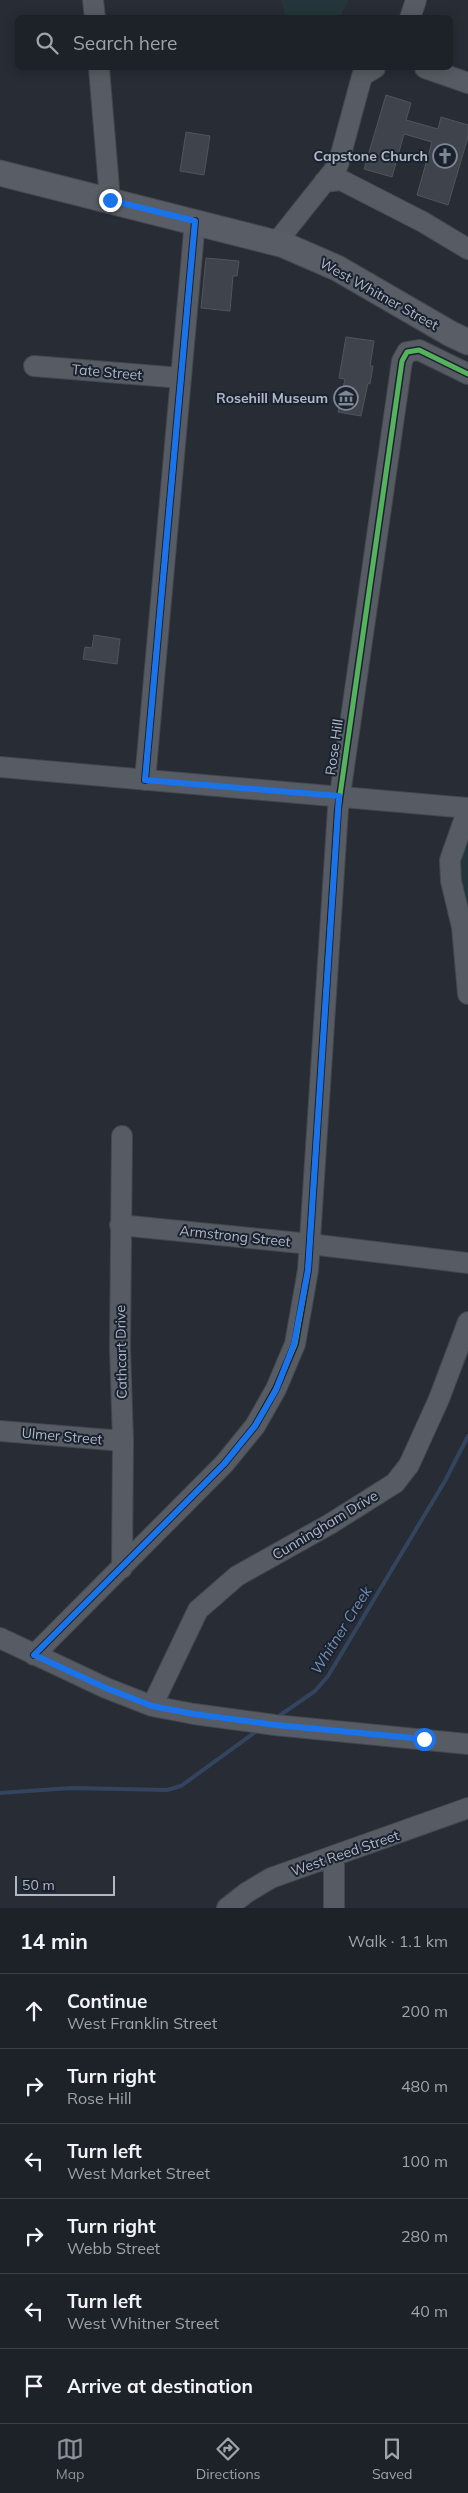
<!DOCTYPE html>
<meta charset="utf-8">
<style>
body{margin:0;font-family:Mulish,sans-serif;background:#2a2e34;color:#f1f3f6}
.scale{position:absolute;left:15px;bottom:12px;width:100px;box-sizing:border-box;padding-left:5px;border:2px solid #b0b8c7;border-top:0;font-size:14px;line-height:18px;white-space:nowrap;color:#b0b8c7;-webkit-text-stroke:4px #1a2230;paint-order:stroke}
.stop{position:absolute;width:15px;height:15px;margin:-11px;border:4px solid #1a73e8;border-radius:50%;background:#fff}
.stop.end{background:#1a73e8;border-color:#fff;box-shadow:0 1px 5px #0008}
.list{margin:0;padding:0;list-style:none}
h2{display:flex;justify-content:space-between;align-items:center;height:65px;margin:0;padding:0 20px;font-size:21px}
h2 small{font-size:16px;font-weight:400;color:#a0a3a8}
.list li{display:grid;grid-template-columns:32px 1fr auto;gap:15px;align-items:center;box-sizing:border-box;height:75px;padding:0 20px;border-top:1px solid #3b3e45}
.list b{display:block;font-size:19px;white-space:nowrap}
.list p{margin:0;font-size:16px;white-space:nowrap;color:#a0a3a8}
.list em{font-size:16px;font-style:normal;color:#a0a3a8}
.icon{flex:none;width:28px;height:28px;fill:none;stroke:currentColor;stroke-width:2;stroke-linecap:round;stroke-linejoin:round}
.map{position:relative;flex:none;width:468px;height:1908px;overflow:hidden}
.search{position:absolute;background:#1d2128;box-shadow:0 2px 12px #0003;left:15px;right:15px;top:15px;height:55px;display:flex;align-items:center;gap:12px;box-sizing:border-box;padding:0 18px;border-radius:8px;color:#a0a3a8;font-size:19px}
.sheet{height:515px;background:#1d2128}
nav{display:flex;justify-content:space-around;align-items:center;box-sizing:border-box;height:70px;border-top:1px solid #3b3e45;background:#1d2128;font-size:14px;color:#a0a3a8}
nav a{display:grid;justify-items:center;gap:2px}
nav .on{color:#8c9099}
.map>svg:first-child{display:block}
.green{fill:#24363b}
.lines{fill:none;stroke-linecap:round;stroke-linejoin:round}
.stream{stroke:#33445f;stroke-width:4}
.building{fill:#3f434b;stroke:#4f545d}
.minor-casing{stroke:#43474e;stroke-width:22}
.major-casing{stroke:#444952;stroke-width:27}
.minor{stroke:#575b63;stroke-width:20}
.major{stroke:#595d65;stroke-width:25}
.cycleway-casing{stroke:#1a2230;stroke-width:8}
.cycleway{stroke:#56b35d;stroke-width:5}
.route{stroke:#1a73e8;stroke-width:6}
.labels{text-anchor:middle;dominant-baseline:central;stroke-width:4;stroke-linejoin:round;paint-order:stroke}
.poi-label{font-size:14px;font-weight:bold;fill:#b0b8c7;stroke:#1a2230;text-anchor:end}
.street-label{font-size:14px;fill:#b0b8c7;stroke:#1a2230}
.water-label{font-size:15px;font-style:italic;fill:#768db1;stroke:#1a2230}
</style>
<div class="map">
<svg width="468" height="1908" viewBox="0 0 468 1908">
<rect width="100%" height="100%" fill="#272c35"/>
<path class="green" d="M281,0H348L340,17L286,18Z
M468,827V919L456,878Z"/>
<g class="lines">
<path class="stream" d="M276,1718L315,1691L328,1676L445,1481L468,1436
M0,1793L71,1788L167,1790L181,1786L258,1730"/>
</g>
<path class="building" d="M386,95L411,103L406,120L438,129L441,117L468,125V137L448,205L417,195L432,142L404,134L392,177L364,169Z
M186,132L210,136L204,175L180,171Z
M206,258L239,261L237,276H233L230,311L201,308Z
M346,337L374,341L370,366H373L370,384L368,383L361,416L338,412L345,379L339,378Z
M94,635L120,639L117,664L83,659L85,647L92,648Z"/>
<g class="lines">
<g class="minor-casing">
<path id="minor" d="M93,0L95,18
M410,18L416,0
M99,68L110,200
M425,68L468,83
M324,182L341,180L423,222L468,249
M276,243L338,165L362,76L375,68
M34,366L181,378
M0,767L468,808
M145,780L195,221
M468,809L450,860L451,881L462,927L468,994
M122,1136L120,1348L123,1441L122,1568
M120,1225L310,1244L468,1263
M0,1431L123,1441
M0,1638L106,1688L152,1706L194,1714L275,1725L468,1744
M34,1655L224,1464L255,1426L276,1389L295,1344L308,1270L338,809L402,361L407,352L419,350L468,374
M152,1706L198,1610L237,1576L330,1524L395,1483L409,1465L439,1399L468,1322
M334,1857V1908
M227,1908L246,1893L271,1878L468,1808"/>
</g>
<g class="major-casing">
<path id="major" d="M0,173L284,245L337,268L451,334L468,342"/>
</g>
<use href="#minor" class="minor"/>
<use href="#major" class="major"/>
<g class="cycleway-casing">
<path id="cycleway" d="M145,780L195,221
M34,1655L224,1464L255,1426L276,1389L295,1344L308,1270L338,809L402,361L407,352L419,350L468,374"/>
</g>
<use href="#cycleway" class="cycleway"/>
</g>
<g class="lines">
<path class="route" d="M110,200L195,221L145,780L339,796L308,1270L294,1344L276,1390L255,1426L224,1464L34,1655L106,1688L152,1706L194,1714L276,1725L424,1739"/>
</g>
<defs>
<g id="church-ring" transform="scale(1.25)"><circle r="9.5" fill="#1a2230" stroke="#808794" stroke-width="1.5"/><path d="M-1.2-6h2.4v3.5h3.3v2.4h-3.3V6h-2.4V-.1h-3.3v-2.4h3.3Z" fill="#808794"/></g>
<g id="museum-ring" transform="scale(1.25)"><circle r="9.5" fill="#1a2230" stroke="#808794" stroke-width="1.5"/><path d="M0-6L6-3V-2H-6V-3ZM-5-1h2V3h-2ZM-1-1h2V3h-2ZM3-1h2V3H3ZM-6 4H6V6H-6Z" fill="#808794"/></g>
</defs>
<g fill-rule="evenodd">
<use href="#church-ring" x="445" y="156"/>
<use href="#museum-ring" x="346" y="398"/>
</g>
<g class="labels">
<g class="poi-label">
<text x="428" y="156">Capstone Church</text>
<text x="328" y="398">Rosehill Museum</text>
</g>
<g class="street-label">
<text transform="translate(379 294) rotate(29)">West Whitner Street</text>
<text transform="translate(107 372) rotate(5)">Tate Street</text>
<text transform="translate(334 747) rotate(-82)">Rose Hill</text>
<text transform="translate(235 1236) rotate(6)">Armstrong Street</text>
<text transform="translate(121 1352) rotate(-91)">Cathcart Drive</text>
<text transform="translate(62 1436) rotate(5)">Ulmer Street</text>
<text transform="translate(325 1525) rotate(-31)">Cunningham Drive</text>
<text transform="translate(345 1853) rotate(-19)">West Reed Street</text>
</g>
<g class="water-label">
<text transform="translate(341 1630) rotate(-58)">Whitner Creek</text>
</g>
</g>
</svg>
<div class="scale">50 m</div>
<div class="stop" style="left:424px;top:1739px"></div>
<div class="stop end" style="left:110px;top:200px"></div>
<div class="search"><svg class="icon" aria-label="search" viewBox="0 0 24 24"><circle cx="10" cy="10" r="6"/><path d="M15 15l6 6"/></svg>Search here</div>
</div>
<section class="sheet">
<h2>14 min<small>Walk · 1.1 km</small></h2>
<ul class="list">
<li><svg class="icon" aria-label="ahead" viewBox="0 0 24 24"><path d="M12 20V5M6 11l6-6 6 6"/></svg><div><b>Continue</b><p>West Franklin Street</p></div><em>200 m</em></li>
<li><svg class="icon" aria-label="right" viewBox="0 0 24 24"><path d="M7 20v-9h11M14 6l5 5-5 5"/></svg><div><b>Turn right</b><p>Rose Hill</p></div><em>480 m</em></li>
<li><svg class="icon" aria-label="left" viewBox="0 0 24 24"><path d="M17 20v-9H6M10 6l-5 5 5 5"/></svg><div><b>Turn left</b><p>West Market Street</p></div><em>100 m</em></li>
<li><svg class="icon" aria-label="right" viewBox="0 0 24 24"><path d="M7 20v-9h11M14 6l5 5-5 5"/></svg><div><b>Turn right</b><p>Webb Street</p></div><em>280 m</em></li>
<li><svg class="icon" aria-label="left" viewBox="0 0 24 24"><path d="M17 20v-9H6M10 6l-5 5 5 5"/></svg><div><b>Turn left</b><p>West Whitner Street</p></div><em>40 m</em></li>
<li><svg class="icon" aria-label="arrive" viewBox="0 0 24 24"><path d="M6 21V4h12l-3 4 3 4H6"/></svg><div><b>Arrive at destination</b></div></li>
</ul>
</section>
<nav>
<a class="on"><svg class="icon" aria-label="map" viewBox="0 0 24 24"><path d="M3 6l6-2 6 2 6-2v14l-6 2-6-2-6 2zM9 4v14M15 6v14"/></svg>Map</a>
<a><svg class="icon" aria-label="directions" viewBox="0 0 24 24"><path d="M12 3l9 9-9 9-9-9zM9 14v-3h6M13 9l2 2-2 2"/></svg>Directions</a>
<a><svg class="icon" aria-label="saved" viewBox="0 0 24 24"><path d="M7 4h10v16l-5-4-5 4z"/></svg>Saved</a>
</nav>
